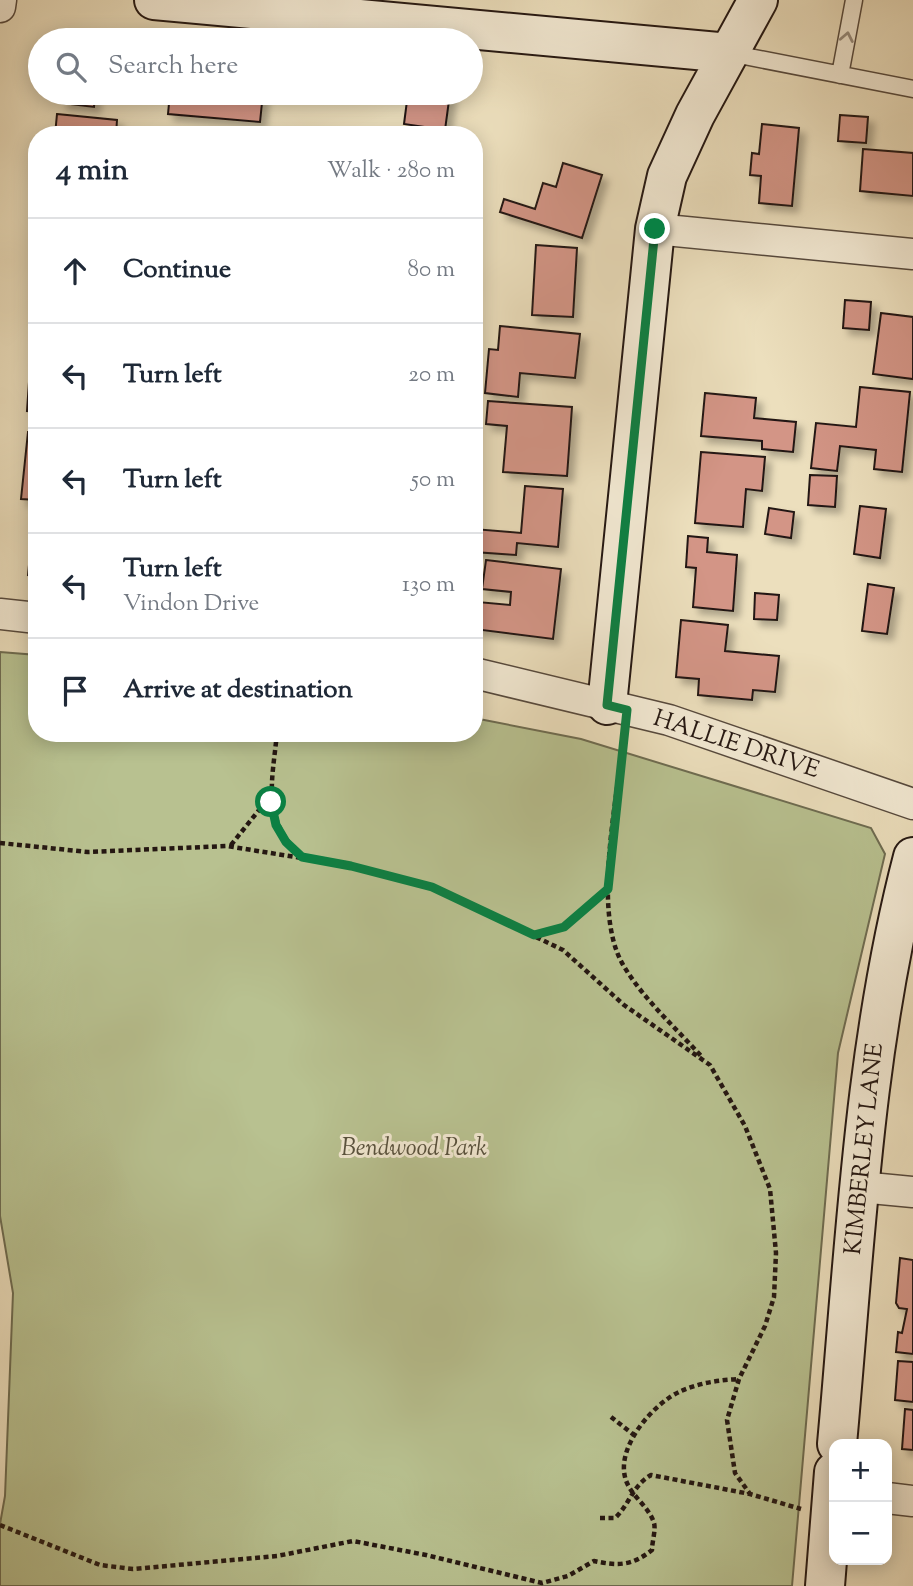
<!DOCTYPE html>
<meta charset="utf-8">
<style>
body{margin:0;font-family:"Sorts Mill Goudy",serif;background:#f6f6f7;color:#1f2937}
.controls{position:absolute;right:21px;bottom:21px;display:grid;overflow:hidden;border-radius:14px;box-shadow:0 4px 18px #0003}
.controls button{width:63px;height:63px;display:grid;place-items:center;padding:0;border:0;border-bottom:2px solid #e0e1e3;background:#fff;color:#1f2937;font:35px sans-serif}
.stop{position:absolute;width:21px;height:21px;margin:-16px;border:5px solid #0b8043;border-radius:50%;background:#fff}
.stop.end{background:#0b8043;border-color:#fff;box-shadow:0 2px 7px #0008}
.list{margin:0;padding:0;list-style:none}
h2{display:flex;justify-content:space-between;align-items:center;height:91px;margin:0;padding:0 28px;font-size:30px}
h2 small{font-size:23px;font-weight:400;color:#747a83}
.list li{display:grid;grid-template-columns:46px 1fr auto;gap:21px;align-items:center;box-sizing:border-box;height:105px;padding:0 28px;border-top:2px solid #e0e1e3}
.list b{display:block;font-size:26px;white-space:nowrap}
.list p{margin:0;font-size:23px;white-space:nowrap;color:#747a83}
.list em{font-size:23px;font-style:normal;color:#747a83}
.icon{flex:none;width:38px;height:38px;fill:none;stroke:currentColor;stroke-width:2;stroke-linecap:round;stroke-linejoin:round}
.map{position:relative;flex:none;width:913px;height:1586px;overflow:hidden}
.search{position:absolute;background:#fff;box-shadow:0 4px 18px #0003;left:28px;top:28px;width:455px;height:77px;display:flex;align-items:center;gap:18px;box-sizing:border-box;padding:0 24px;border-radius:38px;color:#747a83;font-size:26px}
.panel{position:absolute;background:#fff;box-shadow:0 4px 18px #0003;left:28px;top:126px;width:455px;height:616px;border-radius:28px}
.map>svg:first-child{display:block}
.green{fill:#b8c190;stroke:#6e6c51;stroke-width:2}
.building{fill:#d39586;stroke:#241712;stroke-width:2;filter:url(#shadow)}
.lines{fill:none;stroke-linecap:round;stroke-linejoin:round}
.lane-casing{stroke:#56493d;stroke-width:19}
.street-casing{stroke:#56493d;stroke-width:33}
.secondary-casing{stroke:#241712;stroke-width:42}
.path{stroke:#241712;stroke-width:4.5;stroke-dasharray:5 3.5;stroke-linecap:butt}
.lane{stroke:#f3ead4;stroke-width:16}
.street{stroke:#f3ead4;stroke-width:30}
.secondary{stroke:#f3ead4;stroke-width:38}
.oneway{stroke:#968b7d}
.route{stroke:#0b8043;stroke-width:9}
.labels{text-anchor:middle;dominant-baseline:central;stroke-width:6;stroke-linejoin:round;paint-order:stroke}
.street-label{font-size:24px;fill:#241712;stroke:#f3ead4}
.park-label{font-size:24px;font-style:italic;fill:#58523e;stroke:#f3ead4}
</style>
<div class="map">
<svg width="913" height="1586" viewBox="0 0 913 1586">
<defs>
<filter id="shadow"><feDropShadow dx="6" dy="6" stdDeviation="3.5" flood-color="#0004"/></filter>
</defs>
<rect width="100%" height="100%" fill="#ecdfbd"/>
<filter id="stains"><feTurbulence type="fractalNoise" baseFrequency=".00286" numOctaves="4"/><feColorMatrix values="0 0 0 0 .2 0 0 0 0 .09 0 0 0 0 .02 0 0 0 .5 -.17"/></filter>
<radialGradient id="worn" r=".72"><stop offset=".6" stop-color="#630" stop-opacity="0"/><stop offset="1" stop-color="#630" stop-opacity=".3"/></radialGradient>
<path class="green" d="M0,652L37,655V733H474V718L581,739L871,828L885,854L838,1053L792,1586H0V1524L5,1496L13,1293L0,1216Z"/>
<path class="building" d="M62,93H95L94,107L61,103Z
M170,93H263L260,122L168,114Z
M408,93H450L445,130L404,124Z
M57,114L117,120L116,135H55Z
M840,115L868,117L866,143L838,141Z
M762,124L799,128L792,206L759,203L761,176L750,175L752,153L759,154Z
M863,149L913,153V196L860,191Z
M563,163L602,175L582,238L500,212L504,199L535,209L543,183L556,187Z
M536,245L577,248L573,317L532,315Z
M845,300L871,302L869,330L843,328Z
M881,313L913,317V379L873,374Z
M500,326L580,334L575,378L520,373L518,397L485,393L489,349L498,350Z
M31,353H37V412L27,411Z
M860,387L910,392L902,472L874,469L876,450L840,446L837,471L811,468L816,423L856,427Z
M705,393L756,398L754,418L796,422L793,452L762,449V441L701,436Z
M488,401L572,407L567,476L503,472L507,426L486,424Z
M28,432L37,433V500L21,499Z
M701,452L765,457L762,491L746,489L743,527L695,523Z
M810,475L837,476L835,507L808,505Z
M525,486L563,489L558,547L517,543L516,555L474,552V529L521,533Z
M860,506L886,509L880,558L854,554Z
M769,508L794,512L791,538L765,534Z
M34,514L37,515V576L28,575Z
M688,536L708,538L707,552L737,555L733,611L693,607L696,568L686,567Z
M486,560L561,569L553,639L474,629L478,602L510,605L511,592L482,589Z
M868,584L894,588L887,634L862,631Z
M755,593L779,595L777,620L754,619Z
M681,620L728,625L725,651L779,656L775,692L753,690L752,700L698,695L699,679L676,677Z
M900,1258L913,1260V1354L896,1352L898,1332L902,1333L907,1309L899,1308L896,1303Z
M898,1361L913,1362V1402L895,1400Z
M905,1409L913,1410V1450L902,1449Z"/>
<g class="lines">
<g class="lane-casing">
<path id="lane" d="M729,53L913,89
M840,75L854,0"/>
</g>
<g class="street-casing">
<path id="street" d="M0,7L1,0
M655,229L913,254
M0,614L37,618
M474,673L669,720L913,804
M860,1187L913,1192
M887,1498L913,1501"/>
</g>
<g class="secondary-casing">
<path id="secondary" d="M154,0L729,53
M607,705L655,229L667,176L695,115L758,0
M837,1444C855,1248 863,1048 913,857
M825,1586L834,1472"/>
</g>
<path class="path" d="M277,733C272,784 261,818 302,857
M624,734C618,797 592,908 622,963C642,998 675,1027 702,1057
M0,843L88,852L227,846L351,866L432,887L563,950L624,1005L710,1065L745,1126L770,1189L776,1253L774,1297L765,1326L739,1379L727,1420L735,1473L750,1494
M231,845L271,795
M535,934L564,927L608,889
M611,1417L634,1435
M600,1518H615C630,1504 632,1486 651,1475L750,1494L801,1509
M0,1525L100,1565L133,1569L277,1556L353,1541L426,1555L542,1583L568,1576L594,1561C618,1566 632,1566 652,1550C652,1542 656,1530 654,1523C649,1506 629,1495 625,1477C617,1445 654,1403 681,1391C699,1383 719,1380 739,1379"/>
<use href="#lane" class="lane"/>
<use href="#street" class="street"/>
<use href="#secondary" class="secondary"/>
</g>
<defs><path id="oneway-chevron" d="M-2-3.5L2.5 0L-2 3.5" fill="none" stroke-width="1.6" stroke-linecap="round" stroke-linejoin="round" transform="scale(1.75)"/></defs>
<use class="oneway" href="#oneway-chevron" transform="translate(847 37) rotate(-79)"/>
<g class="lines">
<path class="route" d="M271,802L276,825L286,842L302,857L351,866L432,887L534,935L564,927L608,889L627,710L607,705L655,229"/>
</g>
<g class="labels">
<g class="street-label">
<text transform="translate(736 745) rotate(18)">HALLIE DRIVE</text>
<text transform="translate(865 1149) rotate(-84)">KIMBERLEY LANE</text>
</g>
<g class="park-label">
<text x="414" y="1149">Bendwood Park</text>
</g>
</g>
<rect width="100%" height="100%" filter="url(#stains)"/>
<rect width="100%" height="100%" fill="url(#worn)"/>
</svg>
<div class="controls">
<button>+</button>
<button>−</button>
</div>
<div class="stop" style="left:271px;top:802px"></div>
<div class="stop end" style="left:655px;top:229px"></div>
<div class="search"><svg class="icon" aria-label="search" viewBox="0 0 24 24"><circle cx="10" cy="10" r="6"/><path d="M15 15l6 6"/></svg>Search here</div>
<section class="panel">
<h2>4 min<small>Walk · 280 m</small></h2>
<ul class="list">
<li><svg class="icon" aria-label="ahead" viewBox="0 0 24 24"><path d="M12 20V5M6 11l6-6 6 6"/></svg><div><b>Continue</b></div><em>80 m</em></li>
<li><svg class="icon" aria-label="left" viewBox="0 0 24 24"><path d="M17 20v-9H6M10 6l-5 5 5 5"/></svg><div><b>Turn left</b></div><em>20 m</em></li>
<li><svg class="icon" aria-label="left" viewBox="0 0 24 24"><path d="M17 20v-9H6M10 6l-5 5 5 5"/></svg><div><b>Turn left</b></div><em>50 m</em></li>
<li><svg class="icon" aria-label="left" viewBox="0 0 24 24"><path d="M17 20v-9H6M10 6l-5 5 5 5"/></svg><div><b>Turn left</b><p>Vindon Drive</p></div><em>130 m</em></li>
<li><svg class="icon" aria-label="arrive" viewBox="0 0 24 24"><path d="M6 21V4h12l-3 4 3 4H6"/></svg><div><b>Arrive at destination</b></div></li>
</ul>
</section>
</div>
